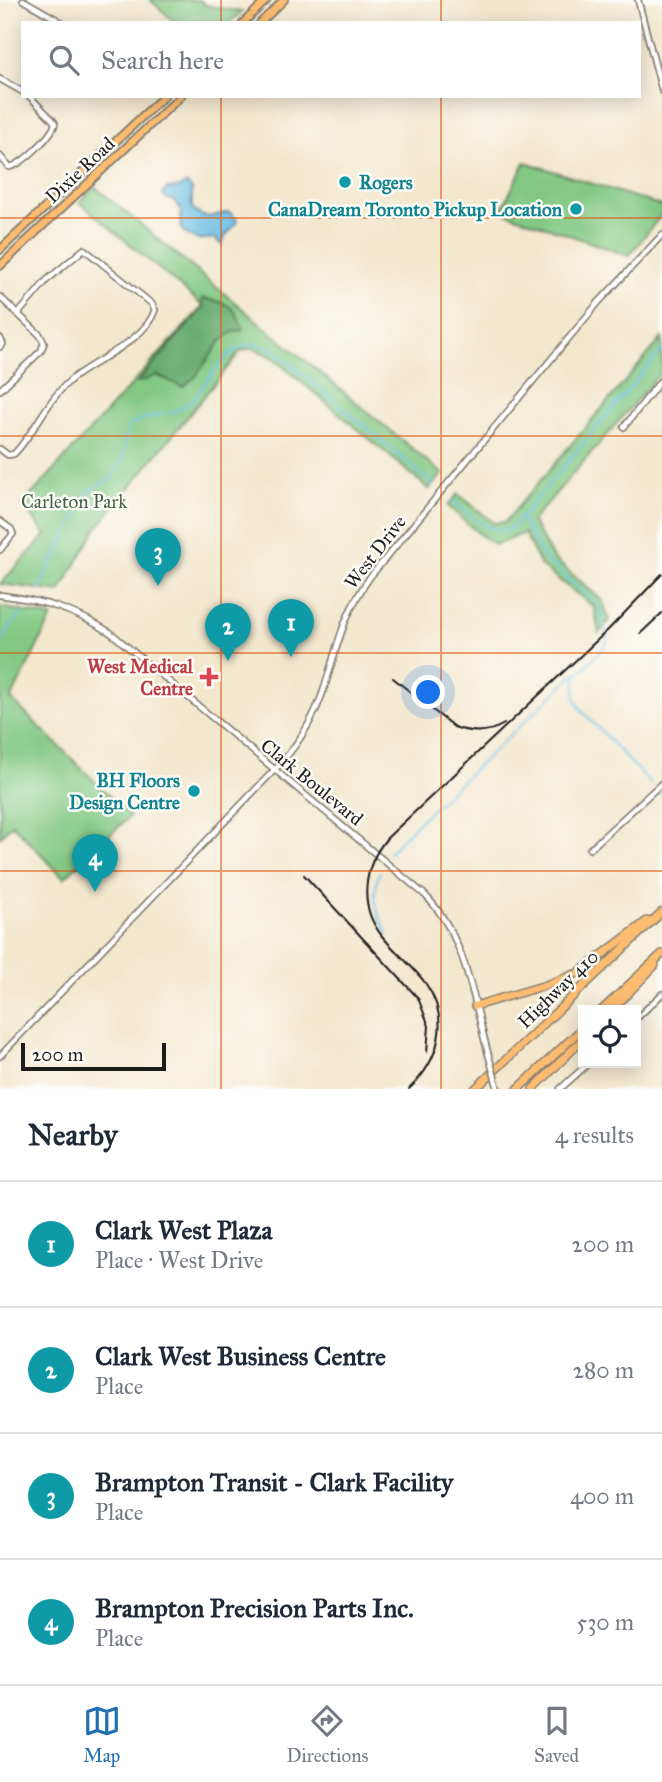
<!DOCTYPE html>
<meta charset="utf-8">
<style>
body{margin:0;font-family:"IM FELL Great Primer",serif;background:#f2f2f3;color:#1f2937}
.controls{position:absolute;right:21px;bottom:21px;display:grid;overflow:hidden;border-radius:0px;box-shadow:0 4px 18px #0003}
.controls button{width:63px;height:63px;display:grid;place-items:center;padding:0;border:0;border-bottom:2px solid #e0e1e3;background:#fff;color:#1f2937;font:35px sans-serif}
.scale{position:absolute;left:21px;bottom:18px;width:145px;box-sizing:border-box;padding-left:7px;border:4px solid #1c1c1c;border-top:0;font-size:19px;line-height:24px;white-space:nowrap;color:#1c1c1c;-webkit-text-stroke:5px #fdfcf7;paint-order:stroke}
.you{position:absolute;left:429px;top:693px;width:24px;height:24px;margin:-18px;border:5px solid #fff;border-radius:50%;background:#1a73e8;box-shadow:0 0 0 10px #1a73e833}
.badge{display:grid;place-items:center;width:46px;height:46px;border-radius:50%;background:#1f6fb2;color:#fff;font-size:23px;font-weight:700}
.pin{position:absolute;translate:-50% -58px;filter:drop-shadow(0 2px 4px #0008)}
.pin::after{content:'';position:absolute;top:37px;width:24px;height:21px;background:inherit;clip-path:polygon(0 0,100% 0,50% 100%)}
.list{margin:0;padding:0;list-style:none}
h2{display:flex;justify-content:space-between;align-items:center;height:91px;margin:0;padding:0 28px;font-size:30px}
h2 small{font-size:23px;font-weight:400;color:#747a83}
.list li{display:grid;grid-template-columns:46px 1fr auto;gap:21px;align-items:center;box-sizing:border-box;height:126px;padding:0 28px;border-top:2px solid #e0e1e3}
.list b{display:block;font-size:26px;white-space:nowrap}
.list p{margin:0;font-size:23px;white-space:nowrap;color:#747a83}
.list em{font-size:23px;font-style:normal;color:#747a83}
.icon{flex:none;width:38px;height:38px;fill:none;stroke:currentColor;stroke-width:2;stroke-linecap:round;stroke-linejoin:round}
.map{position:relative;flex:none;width:662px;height:1089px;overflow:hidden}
.search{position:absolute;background:#fff;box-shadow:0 4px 18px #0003;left:21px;right:21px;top:21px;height:77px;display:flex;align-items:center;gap:18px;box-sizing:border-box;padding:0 24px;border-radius:0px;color:#747a83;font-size:26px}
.sheet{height:595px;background:#fff}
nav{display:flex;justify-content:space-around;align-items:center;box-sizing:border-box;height:98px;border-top:2px solid #e0e1e3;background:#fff;font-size:19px;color:#747a83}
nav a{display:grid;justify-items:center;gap:4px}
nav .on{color:#1f6fb2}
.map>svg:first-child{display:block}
.green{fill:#82c883;stroke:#4f7250;stroke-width:2}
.forest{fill:#69ac71;stroke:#426446;stroke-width:2}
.water{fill:#67bce3;stroke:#426c80;stroke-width:2}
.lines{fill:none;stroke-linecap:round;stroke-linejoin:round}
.stream{stroke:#67bce3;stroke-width:2}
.minor-casing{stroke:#888275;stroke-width:8}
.major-casing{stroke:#888275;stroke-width:10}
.highway-casing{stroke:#888275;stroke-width:10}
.minor{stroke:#fff;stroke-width:4.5}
.major{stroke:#fdbc6f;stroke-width:6}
.highway{stroke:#fdbc6f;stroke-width:7}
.rail{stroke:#1c1c1c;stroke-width:2}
.minor-bridge-casing{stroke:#888275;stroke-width:8;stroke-linecap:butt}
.minor-bridge{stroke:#fff;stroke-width:4.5}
.grid{fill:none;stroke:#de560d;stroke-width:2;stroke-opacity:0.55}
.culture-dot{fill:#0f9aa8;stroke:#fdfcf7;stroke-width:2.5}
.health-dot{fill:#e0444e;stroke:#fdfcf7;stroke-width:2.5}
.labels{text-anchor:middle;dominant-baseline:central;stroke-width:5;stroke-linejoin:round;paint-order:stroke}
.street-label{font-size:19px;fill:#1c1c1c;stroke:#fdfcf7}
.culture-label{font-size:19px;font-weight:bold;fill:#0d838f;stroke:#fdfcf7;text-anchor:end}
.park-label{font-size:19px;fill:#456145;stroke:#fdfcf7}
.health-label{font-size:19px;font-weight:bold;fill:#be3a42;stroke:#fdfcf7;text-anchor:end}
</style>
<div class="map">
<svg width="662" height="1089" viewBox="0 0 662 1089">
<rect width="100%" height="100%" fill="#fdfcf7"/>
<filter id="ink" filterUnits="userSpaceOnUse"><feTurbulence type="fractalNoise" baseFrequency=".0143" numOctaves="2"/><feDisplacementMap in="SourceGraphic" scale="14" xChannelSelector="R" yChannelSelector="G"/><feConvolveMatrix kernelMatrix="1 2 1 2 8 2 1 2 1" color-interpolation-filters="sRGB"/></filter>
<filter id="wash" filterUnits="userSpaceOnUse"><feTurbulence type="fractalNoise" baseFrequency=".00686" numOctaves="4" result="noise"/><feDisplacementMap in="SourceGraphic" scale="28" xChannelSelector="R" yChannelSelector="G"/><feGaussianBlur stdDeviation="1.57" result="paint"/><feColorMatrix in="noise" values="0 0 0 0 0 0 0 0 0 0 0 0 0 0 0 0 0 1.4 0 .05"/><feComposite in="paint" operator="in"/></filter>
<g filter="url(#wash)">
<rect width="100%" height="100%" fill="#f3e7ce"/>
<path class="green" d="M150,0H200L205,5L242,12L229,23H176Z
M525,162L662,206V214L629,256L501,211Z
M95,187L443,474L429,489L272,357L253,348L241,351L96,529L60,592L0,584L46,535L22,505L203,306L82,204L79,202Z
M662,338V371L532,521L553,558L603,601L609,620L599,633L594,607L541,566L524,533L495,545L479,534L448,506L458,494L494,523L505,522Z
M0,607L52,617L11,699L130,816L64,878L12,824L0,837Z"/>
<path class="forest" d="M202,298C228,304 235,303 243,330L233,332L222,340L195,377L183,387L156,375L144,381L138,382L203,308Z"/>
<path class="water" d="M187,184L192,189V208C209,223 210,215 229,212L236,218L237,223L226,235L222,245L214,238L198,240L184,233L180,223L181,209L174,201L164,197L163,193L167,189L177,188Z"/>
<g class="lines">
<path class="stream" d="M169,413C211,406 214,329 271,348L433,484
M452,500C471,515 485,534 511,529L662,350
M520,517L544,558L598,605L607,637L606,645L576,676L575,697L581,710L651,784
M39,588L89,491L112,478L121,462L129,425L146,418L164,414
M0,647L4,636L21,613
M660,794L662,796
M389,853L412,828L577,672
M380,872C370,895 376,913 388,934"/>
</g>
</g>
<g filter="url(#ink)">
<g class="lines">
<g class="minor-casing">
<path id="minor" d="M23,0L63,23
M638,0L662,91
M0,79L23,92
M0,156L9,167C21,166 53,135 55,123L52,119L29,96
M0,297L40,335L44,343L41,351L0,390
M0,338L3,344L0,347
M624,427L662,379
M0,449L8,455L14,454C36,431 47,399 73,378C97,359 145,341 155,310L152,304L84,249L47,280L18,314
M0,521L11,529L13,534L0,550
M0,595C45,601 73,609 111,633L425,895C466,937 473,999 488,1053
M590,849L662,783
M636,1019L662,994
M0,1056L282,762C300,741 314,718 323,692C338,646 341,618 370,577L598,303L662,235
M560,1089L589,1063"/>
</g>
<g class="major-casing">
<path id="major" d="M243,23L267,0
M260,23L284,0
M0,250L164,96
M0,266L181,96"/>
</g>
<g class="highway-casing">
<path id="highway" d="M475,1006L546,985L578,973L647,921
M602,1010L662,954
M612,1010L655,965
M475,1089L662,912
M518,1089L583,1028
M533,1089L583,1039"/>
</g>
<use href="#minor" class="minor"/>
<use href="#major" class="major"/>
<use href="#highway" class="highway"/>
<path class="rail" d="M640,634L662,613
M393,678L454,727C471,733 488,734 504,724
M304,875L418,998L429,1026L427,1052
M409,1089C439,1061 451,1020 426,984C413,966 396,953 382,936C358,906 363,867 387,838L609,629L662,574"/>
<g class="minor-bridge-casing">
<path id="minor-bridge" d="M488,1053L498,1089"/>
</g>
<use href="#minor-bridge" class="minor-bridge"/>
</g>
</g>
<path class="grid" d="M221,0V23M441,0V23M221,96V1089M441,96V1089M0,218H662M0,436H662M0,653H662M0,871H662"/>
<g class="culture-dot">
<circle cx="345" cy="182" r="7"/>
<circle cx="576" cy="209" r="7"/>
<circle cx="194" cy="791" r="7"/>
</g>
<path class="health-dot" d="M205.5 666.5h7v7h7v7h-7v7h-7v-7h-7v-7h7z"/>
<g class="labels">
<g class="street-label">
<text transform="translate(80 170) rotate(-43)">Dixie Road</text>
<text transform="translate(375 552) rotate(-52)">West Drive</text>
<text transform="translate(312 782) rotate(39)">Clark Boulevard</text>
<text transform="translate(558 989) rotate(-44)">Highway 410</text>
</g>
<g class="culture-label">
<text x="359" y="182" text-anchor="start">Rogers</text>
<text x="562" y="209">CanaDream Toronto Pickup Location</text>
<text x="180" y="780">BH Floors<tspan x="180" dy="22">Design Centre</tspan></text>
</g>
<g class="park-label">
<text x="74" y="501">Carleton Park</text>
</g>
<g class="health-label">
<text x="193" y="666">West Medical<tspan x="193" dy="22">Centre</tspan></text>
</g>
</g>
</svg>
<div class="controls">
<button><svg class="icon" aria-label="locate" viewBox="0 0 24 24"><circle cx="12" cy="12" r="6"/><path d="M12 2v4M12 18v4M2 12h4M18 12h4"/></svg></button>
</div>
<div class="scale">200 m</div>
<div class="you"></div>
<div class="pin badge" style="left:291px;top:657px;background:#0f9aa8">1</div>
<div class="pin badge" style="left:228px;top:661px;background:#0f9aa8">2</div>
<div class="pin badge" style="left:158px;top:586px;background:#0f9aa8">3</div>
<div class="pin badge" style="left:95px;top:892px;background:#0f9aa8">4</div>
<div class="search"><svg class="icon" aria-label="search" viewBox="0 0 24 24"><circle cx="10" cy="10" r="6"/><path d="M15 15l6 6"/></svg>Search here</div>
</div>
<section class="sheet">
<h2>Nearby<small>4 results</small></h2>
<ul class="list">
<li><span class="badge" style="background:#0f9aa8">1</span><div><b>Clark West Plaza</b><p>Place · West Drive</p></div><em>200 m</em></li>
<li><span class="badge" style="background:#0f9aa8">2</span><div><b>Clark West Business Centre</b><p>Place</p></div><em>280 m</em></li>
<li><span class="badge" style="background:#0f9aa8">3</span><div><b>Brampton Transit - Clark Facility</b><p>Place</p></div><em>400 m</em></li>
<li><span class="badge" style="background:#0f9aa8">4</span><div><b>Brampton Precision Parts Inc.</b><p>Place</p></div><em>530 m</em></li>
</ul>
</section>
<nav>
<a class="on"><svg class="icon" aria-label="map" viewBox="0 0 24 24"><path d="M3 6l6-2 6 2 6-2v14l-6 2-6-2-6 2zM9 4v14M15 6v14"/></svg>Map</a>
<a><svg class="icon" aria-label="directions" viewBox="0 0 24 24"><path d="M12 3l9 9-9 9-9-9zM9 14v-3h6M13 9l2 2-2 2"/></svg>Directions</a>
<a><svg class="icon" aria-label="saved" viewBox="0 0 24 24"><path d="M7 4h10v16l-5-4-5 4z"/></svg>Saved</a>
</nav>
